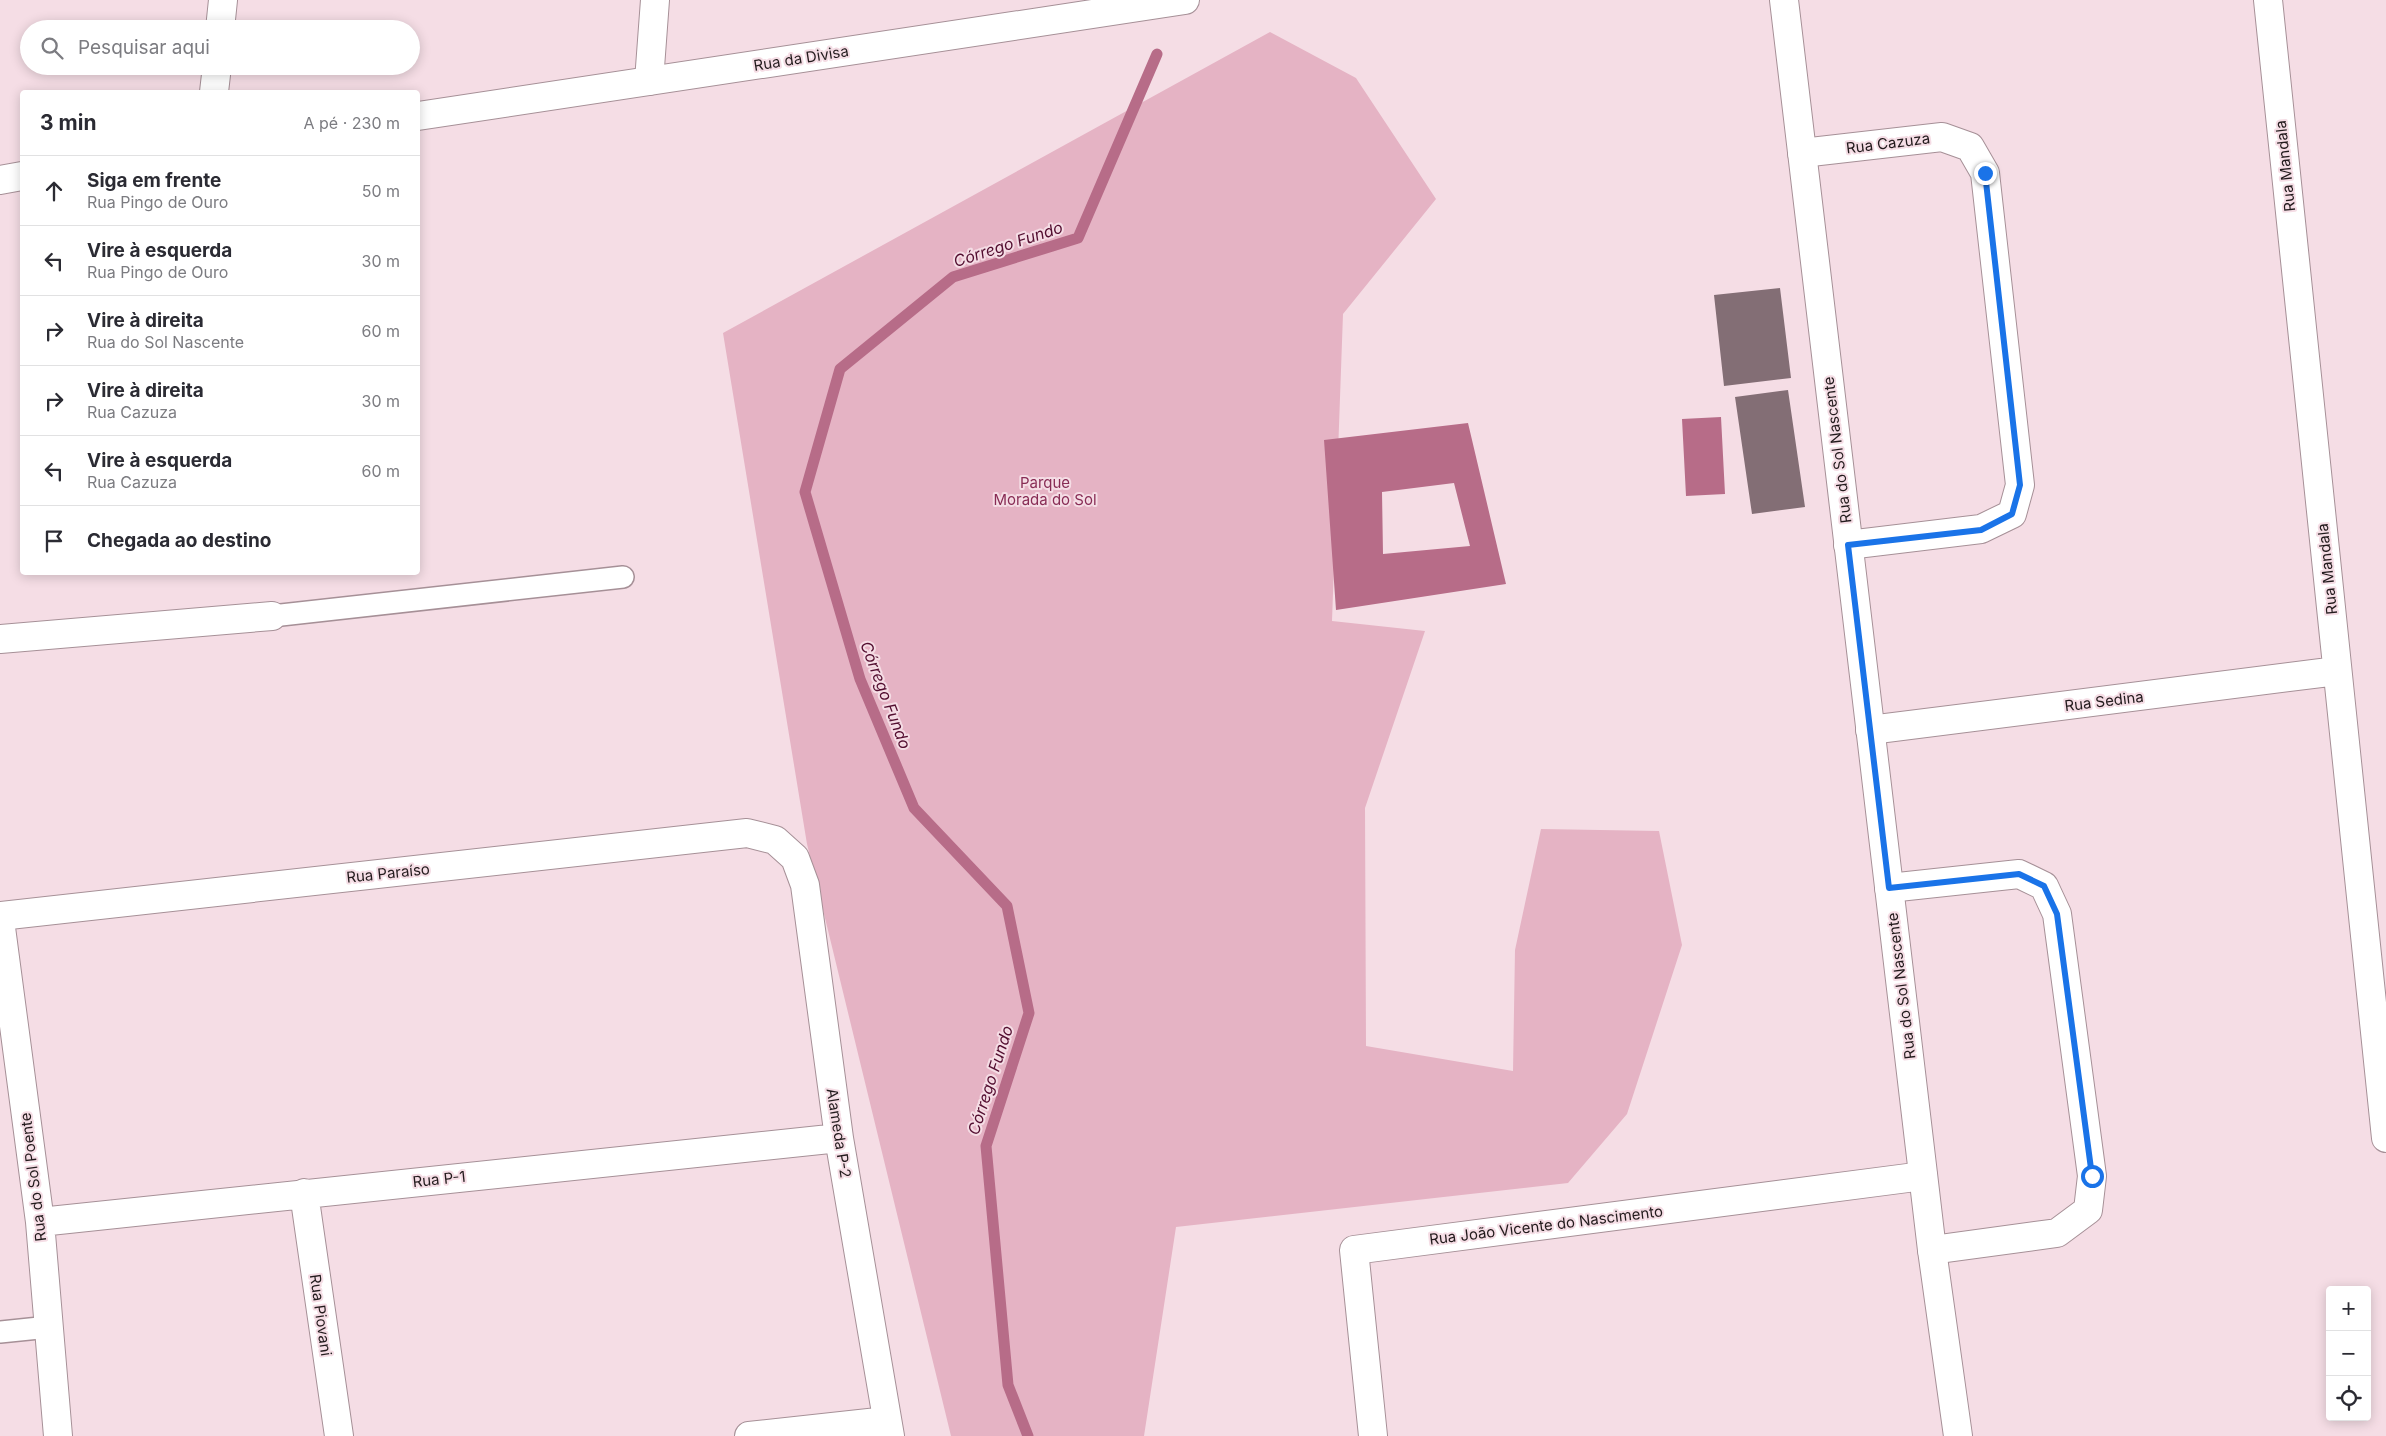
<!DOCTYPE html>
<html lang="pt">
<meta charset="utf-8">
<style>
body{margin:0;font-family:Inter,sans-serif;background:#f2f2f3;color:#2b2b33}
.controls{position:absolute;right:15px;bottom:15px;display:grid;overflow:hidden;border-radius:5px;box-shadow:0 2px 12px #0003}
.controls button{width:45px;height:45px;display:grid;place-items:center;padding:0;border:0;border-bottom:1px solid #e1e1e2;background:#fff;color:#2b2b33;font:25px sans-serif}
.stop{position:absolute;width:15px;height:15px;margin:-11px;border:4px solid #1a73e8;border-radius:50%;background:#fff}
.stop.end{background:#1a73e8;border-color:#fff;box-shadow:0 1px 5px #0008}
.list{margin:0;padding:0;list-style:none}
h2{display:flex;justify-content:space-between;align-items:center;height:65px;margin:0;padding:0 20px;font-size:21px}
h2 small{font-size:16px;font-weight:400;color:#7c7c81}
.list li{display:grid;grid-template-columns:32px 1fr auto;gap:15px;align-items:center;box-sizing:border-box;height:70px;padding:0 20px;border-top:1px solid #e1e1e2}
.list b{display:block;font-size:19px;white-space:nowrap}
.list p{margin:0;font-size:16px;white-space:nowrap;color:#7c7c81}
.list em{font-size:16px;font-style:normal;color:#7c7c81}
.icon{flex:none;width:28px;height:28px;fill:none;stroke:currentColor;stroke-width:2;stroke-linecap:round;stroke-linejoin:round}
.map{position:relative;flex:none;width:2386px;height:1436px;overflow:hidden}
.search{position:absolute;background:#fff;box-shadow:0 2px 12px #0003;left:20px;top:20px;width:400px;height:55px;display:flex;align-items:center;gap:12px;box-sizing:border-box;padding:0 18px;border-radius:28px;color:#7c7c81;font-size:19px}
.panel{position:absolute;background:#fff;box-shadow:0 2px 12px #0003;left:20px;top:90px;width:400px;height:485px;border-radius:5px}
.map>svg:first-child{display:block}
.green{fill:#e5b3c4}
.water{fill:#b76c88;fill-rule:evenodd}
.lines{fill:none;stroke-linecap:round;stroke-linejoin:round}
.stream{stroke:#b76c88;stroke-width:11}
.building{fill:#836e75}
.lane-casing{stroke:#a69097;stroke-width:24}
.street-casing{stroke:#a69097;stroke-width:30}
.secondary-casing{stroke:#a69097;stroke-width:30}
.lane{stroke:#fff;stroke-width:21}
.street{stroke:#fff;stroke-width:28}
.secondary{stroke:#fff;stroke-width:28}
.route{stroke:#1a73e8;stroke-width:6}
.labels{text-anchor:middle;dominant-baseline:central;stroke-width:4;stroke-linejoin:round;paint-order:stroke}
.street-label{font-size:15px;fill:#231b1d;stroke:#f5dde5}
.park-label{font-size:15px;fill:#882c55;stroke:#f5dde5}
.water-label{font-size:16px;font-style:italic;fill:#530e30;stroke:#f5dde5}
</style>
<div class="map">
<svg width="2386" height="1436" viewBox="0 0 2386 1436">
<rect width="100%" height="100%" fill="#f5dde5"/>
<path class="green" d="M1270,32L1356,78L1436,199L1343,314L1332,621L1425,631L1365,808L1366,1046L1513,1071L1515,950L1541,829L1659,831L1682,945L1627,1114L1568,1183L1176,1227L1144,1436H951L807,844L723,333Z"/>
<path class="water" d="M1721,417L1725,494L1686,496L1682,419Z
M1468,423L1506,584L1336,610L1324,440ZM1454,483L1470,546L1383,554L1382,492Z"/>
<g class="lines">
<path class="stream" d="M1028,1436L1008,1385L986,1146L1029,1013L1007,906L914,808L860,679L805,492L840,369L953,277L1078,238L1157,54"/>
</g>
<path class="building" d="M1780,288L1791,378L1724,386L1714,295Z
M1788,390L1805,507L1752,514L1735,397Z"/>
<g class="lines">
<g class="lane-casing">
<path id="lane" d="M272,616L623,577
M0,1332L49,1327"/>
</g>
<g class="street-casing">
<path id="street" d="M2268,0L2386,1138
M220,29L223,0
M649,81L655,0
M214,92L217,66
M1802,153L1942,137L1970,147L1985,173L2020,485L2012,514L1981,529L1848,545
M0,639L272,616
M1870,730L2337,671
M1889,888L2019,874L2044,886L2057,914L2092,1176L2088,1210L2057,1233L1932,1250
M0,916L747,833L775,840L795,858L805,885L839,1138L890,1436
M0,920L40,1222L58,1436
M304,1193L339,1436
M40,1222L839,1138
M749,1436L887,1421
M1373,1436L1354,1250L1923,1176"/>
</g>
<g class="secondary-casing">
<path id="secondary" d="M1784,0L1932,1250L1958,1436
M418,116L1185,0
M0,180L22,176"/>
</g>
<use href="#lane" class="lane"/>
<use href="#street" class="street"/>
<use href="#secondary" class="secondary"/>
</g>
<g class="lines">
<path class="route" d="M1985,173L2020,485L2012,514L1981,530L1848,545L1889,888L2019,874L2044,886L2057,914L2092,1176"/>
</g>
<g class="labels">
<g class="street-label">
<text transform="translate(801 58) rotate(-9)">Rua da Divisa</text>
<text transform="translate(1888 143) rotate(-7)">Rua Cazuza</text>
<text transform="translate(2285 166) rotate(-96)">Rua Mandala</text>
<text transform="translate(1837 450) rotate(-97)">Rua do Sol Nascente</text>
<text transform="translate(2327 569) rotate(-96)">Rua Mandala</text>
<text transform="translate(2104 701) rotate(-7)">Rua Sedina</text>
<text transform="translate(388 873) rotate(-6)">Rua Paraíso</text>
<text transform="translate(1901 986) rotate(-97)">Rua do Sol Nascente</text>
<text transform="translate(839 1133) rotate(81)">Alameda P-2</text>
<text transform="translate(33 1177) rotate(-97)">Rua do Sol Poente</text>
<text transform="translate(439 1179) rotate(-6)">Rua P-1</text>
<text transform="translate(1546 1225) rotate(-7)">Rua João Vicente do Nascimento</text>
<text transform="translate(321 1315) rotate(82)">Rua Piovani</text>
</g>
<g class="park-label">
<text x="1045" y="482">Parque<tspan x="1045" dy="17">Morada do Sol</tspan></text>
</g>
<g class="water-label">
<text transform="translate(1008 244) rotate(-18)">Córrego Fundo</text>
<text transform="translate(886 695) rotate(69)">Córrego Fundo</text>
<text transform="translate(990 1080) rotate(-72)">Córrego Fundo</text>
</g>
</g>
</svg>
<div class="controls">
<button>+</button>
<button>−</button>
<button><svg class="icon" aria-label="locate" viewBox="0 0 24 24"><circle cx="12" cy="12" r="6"/><path d="M12 2v4M12 18v4M2 12h4M18 12h4"/></svg></button>
</div>
<div class="stop" style="left:2092px;top:1176px"></div>
<div class="stop end" style="left:1985px;top:173px"></div>
<div class="search"><svg class="icon" aria-label="search" viewBox="0 0 24 24"><circle cx="10" cy="10" r="6"/><path d="M15 15l6 6"/></svg>Pesquisar aqui</div>
<section class="panel">
<h2>3 min<small>A pé · 230 m</small></h2>
<ul class="list">
<li><svg class="icon" aria-label="ahead" viewBox="0 0 24 24"><path d="M12 20V5M6 11l6-6 6 6"/></svg><div><b>Siga em frente</b><p>Rua Pingo de Ouro</p></div><em>50 m</em></li>
<li><svg class="icon" aria-label="left" viewBox="0 0 24 24"><path d="M17 20v-9H6M10 6l-5 5 5 5"/></svg><div><b>Vire à esquerda</b><p>Rua Pingo de Ouro</p></div><em>30 m</em></li>
<li><svg class="icon" aria-label="right" viewBox="0 0 24 24"><path d="M7 20v-9h11M14 6l5 5-5 5"/></svg><div><b>Vire à direita</b><p>Rua do Sol Nascente</p></div><em>60 m</em></li>
<li><svg class="icon" aria-label="right" viewBox="0 0 24 24"><path d="M7 20v-9h11M14 6l5 5-5 5"/></svg><div><b>Vire à direita</b><p>Rua Cazuza</p></div><em>30 m</em></li>
<li><svg class="icon" aria-label="left" viewBox="0 0 24 24"><path d="M17 20v-9H6M10 6l-5 5 5 5"/></svg><div><b>Vire à esquerda</b><p>Rua Cazuza</p></div><em>60 m</em></li>
<li><svg class="icon" aria-label="arrive" viewBox="0 0 24 24"><path d="M6 21V4h12l-3 4 3 4H6"/></svg><div><b>Chegada ao destino</b></div></li>
</ul>
</section>
</div>
